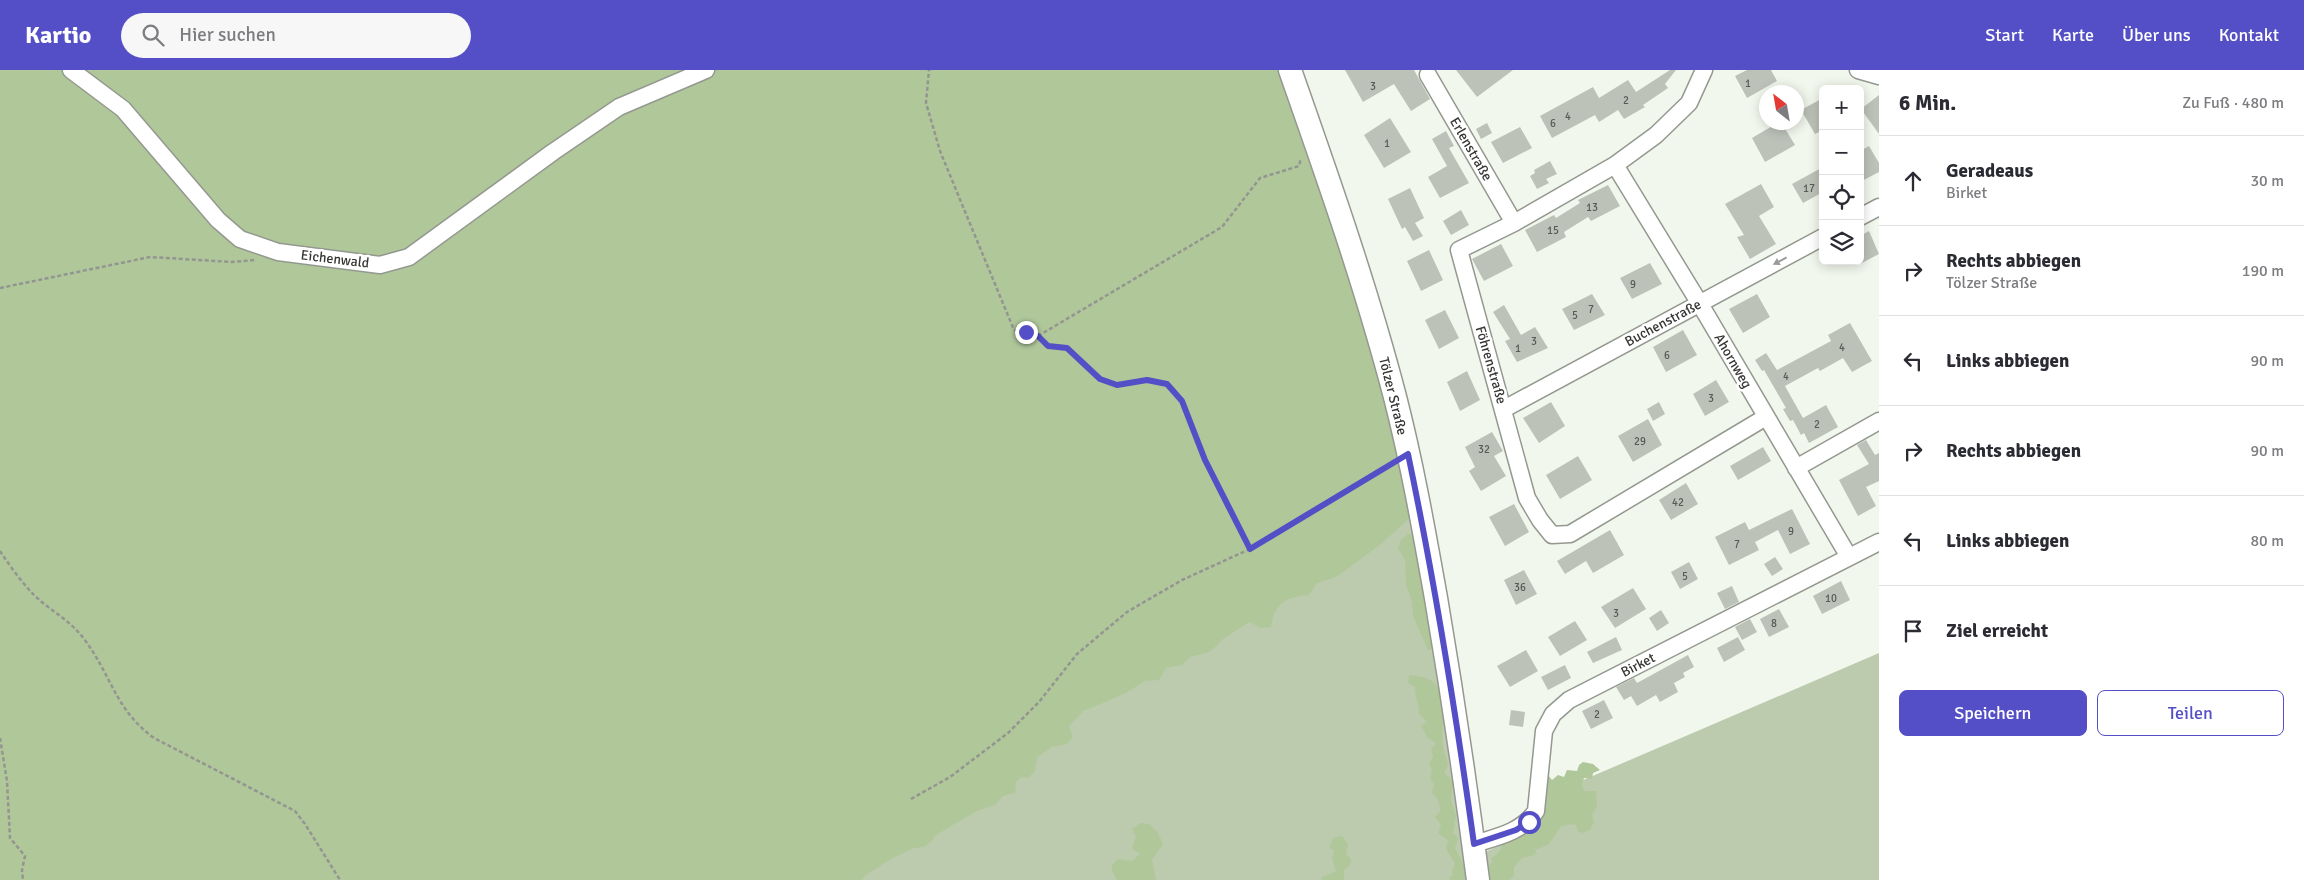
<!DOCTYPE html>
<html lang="de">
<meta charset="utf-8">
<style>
body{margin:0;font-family:Signika,sans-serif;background:#f7f7f7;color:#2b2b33}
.controls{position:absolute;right:15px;top:15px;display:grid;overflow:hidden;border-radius:8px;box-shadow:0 2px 12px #0003}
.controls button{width:45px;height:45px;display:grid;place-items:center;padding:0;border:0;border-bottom:1px solid #e1e1e2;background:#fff;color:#2b2b33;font:25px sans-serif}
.compass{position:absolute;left:1759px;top:15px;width:45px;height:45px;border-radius:50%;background:#fff;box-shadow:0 2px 12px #0003;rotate:329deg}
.stop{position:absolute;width:15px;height:15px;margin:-11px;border:4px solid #544fc6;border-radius:50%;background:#fff}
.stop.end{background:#544fc6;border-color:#fff;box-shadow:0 1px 5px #0008}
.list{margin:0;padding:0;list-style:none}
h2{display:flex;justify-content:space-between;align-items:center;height:65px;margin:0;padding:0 20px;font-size:21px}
h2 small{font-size:16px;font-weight:400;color:#7c7c81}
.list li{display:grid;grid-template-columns:32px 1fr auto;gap:15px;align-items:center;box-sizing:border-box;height:90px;padding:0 20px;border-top:1px solid #e1e1e2}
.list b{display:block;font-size:19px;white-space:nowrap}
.list p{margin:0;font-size:16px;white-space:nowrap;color:#7c7c81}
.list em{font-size:16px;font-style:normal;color:#7c7c81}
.actions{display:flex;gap:10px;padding:15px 20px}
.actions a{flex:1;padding:11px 0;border:1px solid #544fc6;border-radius:8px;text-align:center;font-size:18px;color:#544fc6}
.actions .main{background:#544fc6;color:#fff}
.icon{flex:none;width:28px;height:28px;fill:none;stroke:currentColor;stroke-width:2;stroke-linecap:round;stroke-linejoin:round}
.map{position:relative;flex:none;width:1879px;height:810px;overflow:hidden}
header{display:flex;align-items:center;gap:30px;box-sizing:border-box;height:70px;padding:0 25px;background:#544fc6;color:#fff}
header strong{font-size:24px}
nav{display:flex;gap:28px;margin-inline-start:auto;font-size:18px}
.search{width:350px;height:45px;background:#f7f7f7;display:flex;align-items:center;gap:12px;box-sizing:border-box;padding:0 18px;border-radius:28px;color:#7c7c81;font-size:19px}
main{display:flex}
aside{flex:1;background:#fff}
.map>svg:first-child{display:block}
.green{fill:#bccbae}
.forest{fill:#b0c79a}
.building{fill:#bdc2b9}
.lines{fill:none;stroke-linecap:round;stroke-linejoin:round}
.minor-casing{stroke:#949990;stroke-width:19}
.secondary-casing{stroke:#949990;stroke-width:25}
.path{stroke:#939690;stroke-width:2.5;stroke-dasharray:4 2.5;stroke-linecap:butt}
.minor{stroke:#fff;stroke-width:16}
.secondary{stroke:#fff;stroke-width:22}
.oneway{fill:#9a9b9a}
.route{stroke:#544fc6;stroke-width:6}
.labels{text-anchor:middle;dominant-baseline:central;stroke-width:5;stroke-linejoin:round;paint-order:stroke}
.number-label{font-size:11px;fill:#585a55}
.street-label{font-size:14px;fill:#363734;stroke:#fff}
</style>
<header>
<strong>Kartio</strong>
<div class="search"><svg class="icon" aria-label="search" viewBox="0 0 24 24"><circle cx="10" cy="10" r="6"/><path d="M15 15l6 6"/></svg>Hier suchen</div>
<nav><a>Start</a><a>Karte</a><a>Über uns</a><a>Kontakt</a></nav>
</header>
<main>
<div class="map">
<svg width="1879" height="810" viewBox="0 0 1879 810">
<rect width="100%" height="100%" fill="#f2f7ed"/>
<path class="green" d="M1412,446L1480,784L1520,767L1567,717L1879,583V810H847L1084,641Z"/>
<path class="forest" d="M0,0H1280L1330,135L1398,372L1412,446L1380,475L1336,507L1317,513L1309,525C1285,527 1275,533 1271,557L1261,558L1249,552L1223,569L1210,582L1190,587L1182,595L1166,598L1159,610L1145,611L1126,623L1084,641L1069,656L1073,667L1067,674L1052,677L1037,687L1035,701L1028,708L1021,707L1016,712L1015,723L1003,726L995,735L979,740L949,757L935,766L931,772L924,777L914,778L893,788L869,803L861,810H0Z
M1408,464L1416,465L1437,577L1428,580L1413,546L1412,531L1406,515L1405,490L1398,478L1401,470Z
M1409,605C1418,606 1431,607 1437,616C1449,636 1439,660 1444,681C1445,689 1452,694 1444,702L1453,712L1451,730L1456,747L1453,763L1458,768L1455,778L1464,795L1466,810H1450L1449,808L1453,805L1452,800L1455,794L1446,779L1448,770L1438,763L1441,755L1435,747L1440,741C1440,733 1438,728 1432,723L1434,714L1430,709L1432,700L1429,694L1433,686L1431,679L1436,673L1428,668L1421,656L1427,652L1419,644C1419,634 1415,627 1415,617L1408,613Z
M1583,692L1593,694L1600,700L1593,703L1592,709L1584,708L1582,715L1585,721H1596L1597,736L1592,744L1594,752L1590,760L1582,763L1578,761L1575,754L1561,756L1549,774L1536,780L1535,785L1522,788L1514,797V806L1509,810H1490L1486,803L1489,795L1493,792L1491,789L1500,781L1503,771L1517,762L1543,710L1549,706L1552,710L1558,705L1564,707L1567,700L1577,701L1579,695Z
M1141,753L1149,754L1158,763L1163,774L1152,790L1156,810H1117L1112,801V795L1118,789L1132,791L1140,784L1132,778L1136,767L1132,759Z
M1342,766L1348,774L1346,784L1351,789L1350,795L1344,800V810H1321L1322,807L1336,801L1332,788L1334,781L1329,778L1333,768Z"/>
<path class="building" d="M1345,0H1414L1430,29L1411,41L1394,14L1363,32Z
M1456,0H1513L1477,27Z
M1670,0H1676L1665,14L1668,18L1643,35L1645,37L1624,49L1618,40L1599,52L1595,45L1552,68L1540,46L1593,17L1599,28L1628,10L1636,22Z
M1747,0H1771L1777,11L1747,28L1735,6Z
M1879,25V64L1861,39Z
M1823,28V60L1815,64L1801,40Z
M1390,48L1411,82L1384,98L1364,65Z
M1779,52H1786L1784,57L1795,75L1765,92L1752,68Z
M1487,53L1492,63L1481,69L1476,59Z
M1520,57L1532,78L1503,93L1491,72Z
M1446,61L1454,76L1449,78L1469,113L1440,128L1428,107L1447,96L1432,69Z
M1869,76L1879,93V102L1860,112V81Z
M1550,91L1557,104L1546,109L1549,113L1537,119L1530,106L1535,103L1534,100Z
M1823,97V122L1803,133L1792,114Z
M1761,114L1774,137L1759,146L1776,174L1750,189L1737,167L1744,165L1725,134Z
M1608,115L1620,136L1591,151L1588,147L1564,162L1566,167L1537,182L1525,160L1554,145L1556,148L1580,133L1578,130Z
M1410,118L1424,148L1415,153L1423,166L1413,171L1405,157L1402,159L1388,129Z
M1461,140L1469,155L1451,165L1443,151Z
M1869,161L1879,184L1860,194V166Z
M1501,174L1513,196L1484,211L1472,189Z
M1429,180L1443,210L1421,221L1407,191Z
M1650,193L1662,214L1632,229L1620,208Z
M1592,224L1605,245L1574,260L1562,239Z
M1757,224L1770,247L1743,263L1729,239Z
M1504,235L1521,265L1535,257L1548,278L1517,292L1505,271L1510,269L1493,242Z
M1445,240L1459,268L1439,279L1425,250Z
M1850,253L1872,291L1852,302L1843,288L1820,301L1818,298L1785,316L1803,348L1826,335L1838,357L1809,373L1804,363L1801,365L1793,350L1790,351L1783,339L1786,338L1764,300L1762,301L1755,290L1766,283L1777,300L1831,271L1828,265Z
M1683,260L1697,285L1666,302L1653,277Z
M1467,301L1480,330L1460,341L1447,312Z
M1716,310L1729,332L1705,346L1693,324Z
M1551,332L1565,356L1539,373L1523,348Z
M1659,332L1665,344L1653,351L1647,339Z
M1648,349L1662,375L1633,392L1618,366Z
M1492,362L1503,381L1494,386L1506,406L1481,421L1469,401L1475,397L1465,377Z
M1866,370L1875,385L1879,383V411L1866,417L1876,436L1858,446L1839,410L1869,394L1857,375Z
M1763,377L1771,391L1738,410L1730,396Z
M1578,386L1592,410L1560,429L1546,405Z
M1686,413L1698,434L1671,450L1659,430Z
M1514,434L1529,462L1505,476L1489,447Z
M1792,439L1810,474L1790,484L1778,460L1755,472L1759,480L1729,495L1715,467L1745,452L1749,460Z
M1610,460L1624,485L1593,503L1586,491L1565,504L1557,491Z
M1775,487L1783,499L1772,506L1764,494Z
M1689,492L1698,509L1680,519L1671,502Z
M1524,500L1537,524L1516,535L1504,510Z
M1841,511L1850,530L1822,544L1813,526Z
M1732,516L1739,532L1725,539L1717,523Z
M1633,518L1646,539L1615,558L1601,537Z
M1779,539L1789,557L1769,567L1760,549Z
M1661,540L1669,553L1657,561L1649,548Z
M1750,549L1757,562L1742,570L1735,557Z
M1575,551L1587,570L1560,586L1548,567Z
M1616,567L1622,580L1593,593L1587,582Z
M1738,567L1745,580L1724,592L1717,578Z
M1526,580L1538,601L1510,617L1497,596Z
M1688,585L1694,597L1683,603L1685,607L1674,613L1678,622L1660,632L1656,625L1637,636L1631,626L1624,630L1616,617L1634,608L1637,613Z
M1565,595L1571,608L1548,620L1541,607Z
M1604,630L1613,648L1591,659L1582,641Z
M1511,640L1525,642L1523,657L1509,655Z"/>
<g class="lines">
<g class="minor-casing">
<path id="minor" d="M71,0L123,39L218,150L240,169L278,182L380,195L409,187L553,82L619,37L706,0
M1704,0L1689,33L1656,65L1615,95L1514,153L1459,180L1527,428L1540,450L1552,465L1570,464L1766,347
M1858,0L1879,6
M1428,5L1514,153
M1615,95L1700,234L1849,487
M1860,147L1879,137
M1504,339L1823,167
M1796,398L1879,351
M1474,774C1497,767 1522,762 1536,741L1544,661L1553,644L1569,630L1879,472"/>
</g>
<g class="secondary-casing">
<path id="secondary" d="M1290,0C1328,108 1366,216 1395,327C1412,393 1424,461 1436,528C1452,622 1466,716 1478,810"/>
</g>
<path class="path" d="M0,218L150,187L232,192L255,190
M1038,266L1222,157L1260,108L1299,96L1301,88
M1250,479L1393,393
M0,481C10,496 22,513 35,526C51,541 71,551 84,569C111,604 115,640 154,668L295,741L305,754L340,810
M0,668L7,711L10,768L25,786L22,800L23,810
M911,729L950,707L1008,663L1039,632L1077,584L1127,542L1182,510L1250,479L1205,390L1182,331L1167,314L1147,310L1117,315L1100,309L1067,278L1048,276L1038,266L1014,260L940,81L926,33L929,0"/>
<use href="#minor" class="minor"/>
<use href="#secondary" class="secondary"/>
</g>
<defs><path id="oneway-solid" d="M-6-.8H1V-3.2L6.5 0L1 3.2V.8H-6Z" transform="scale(1.25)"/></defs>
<use class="oneway" href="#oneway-solid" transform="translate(1780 191) rotate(152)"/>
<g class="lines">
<path class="route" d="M1026,262L1038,266L1048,276L1067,278L1100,309L1117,315L1147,310L1167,314L1182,331L1205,390L1250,479L1408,384C1435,513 1456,644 1474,774L1516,760L1529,752"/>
</g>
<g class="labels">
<g class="number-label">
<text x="1748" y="13">1</text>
<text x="1373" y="16">3</text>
<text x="1626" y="30">2</text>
<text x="1568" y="46">4</text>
<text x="1553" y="53">6</text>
<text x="1387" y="73">1</text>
<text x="1809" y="118">17</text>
<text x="1592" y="137">13</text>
<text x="1553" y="160">15</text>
<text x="1633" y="214">9</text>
<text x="1591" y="239">7</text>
<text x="1575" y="245">5</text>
<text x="1534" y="271">3</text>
<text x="1842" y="277">4</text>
<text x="1518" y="278">1</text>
<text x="1667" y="285">6</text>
<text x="1786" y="306">4</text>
<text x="1711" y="328">3</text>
<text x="1817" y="354">2</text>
<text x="1640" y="371">29</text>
<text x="1484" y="379">32</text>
<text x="1678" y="432">42</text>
<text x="1791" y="461">9</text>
<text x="1737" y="474">7</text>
<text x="1685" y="506">5</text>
<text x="1520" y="517">36</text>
<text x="1831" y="528">10</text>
<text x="1616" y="543">3</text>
<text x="1774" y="553">8</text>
<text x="1597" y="644">2</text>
</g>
<g class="street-label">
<text transform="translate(1471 79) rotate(60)">Erlenstraße</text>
<text transform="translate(335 189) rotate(7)">Eichenwald</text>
<text transform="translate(1663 253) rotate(-28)">Buchenstraße</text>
<text transform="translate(1733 291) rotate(60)">Ahornweg</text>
<text transform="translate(1491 295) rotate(74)">Föhrenstraße</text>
<text transform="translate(1393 326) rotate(76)">Tölzer Straße</text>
<text transform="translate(1638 595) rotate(-27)">Birket</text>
</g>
</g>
</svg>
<div class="controls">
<button>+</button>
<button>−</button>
<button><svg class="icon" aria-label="locate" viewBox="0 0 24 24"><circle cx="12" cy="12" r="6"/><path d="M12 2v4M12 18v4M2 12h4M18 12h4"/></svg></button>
<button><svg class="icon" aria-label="layers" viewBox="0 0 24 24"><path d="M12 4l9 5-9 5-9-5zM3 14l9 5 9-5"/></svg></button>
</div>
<svg class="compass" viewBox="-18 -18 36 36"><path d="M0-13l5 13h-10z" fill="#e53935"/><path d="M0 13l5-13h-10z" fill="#7c7c81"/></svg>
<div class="stop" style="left:1529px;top:752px"></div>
<div class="stop end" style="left:1026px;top:262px"></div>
</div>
<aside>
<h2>6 Min.<small>Zu Fuß · 480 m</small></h2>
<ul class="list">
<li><svg class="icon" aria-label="ahead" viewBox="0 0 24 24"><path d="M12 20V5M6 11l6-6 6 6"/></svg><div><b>Geradeaus</b><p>Birket</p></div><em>30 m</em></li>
<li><svg class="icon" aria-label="right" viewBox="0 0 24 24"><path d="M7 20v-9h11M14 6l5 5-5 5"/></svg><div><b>Rechts abbiegen</b><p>Tölzer Straße</p></div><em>190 m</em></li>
<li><svg class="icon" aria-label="left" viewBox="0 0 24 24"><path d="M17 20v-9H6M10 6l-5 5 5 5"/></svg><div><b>Links abbiegen</b></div><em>90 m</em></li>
<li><svg class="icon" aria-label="right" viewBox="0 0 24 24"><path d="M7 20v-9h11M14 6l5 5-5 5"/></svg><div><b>Rechts abbiegen</b></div><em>90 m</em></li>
<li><svg class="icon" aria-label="left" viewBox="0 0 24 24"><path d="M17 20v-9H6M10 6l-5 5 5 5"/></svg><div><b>Links abbiegen</b></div><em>80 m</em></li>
<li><svg class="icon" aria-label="arrive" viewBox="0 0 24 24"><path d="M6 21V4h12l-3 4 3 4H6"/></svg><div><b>Ziel erreicht</b></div></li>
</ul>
<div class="actions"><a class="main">Speichern</a><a>Teilen</a></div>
</aside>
</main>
